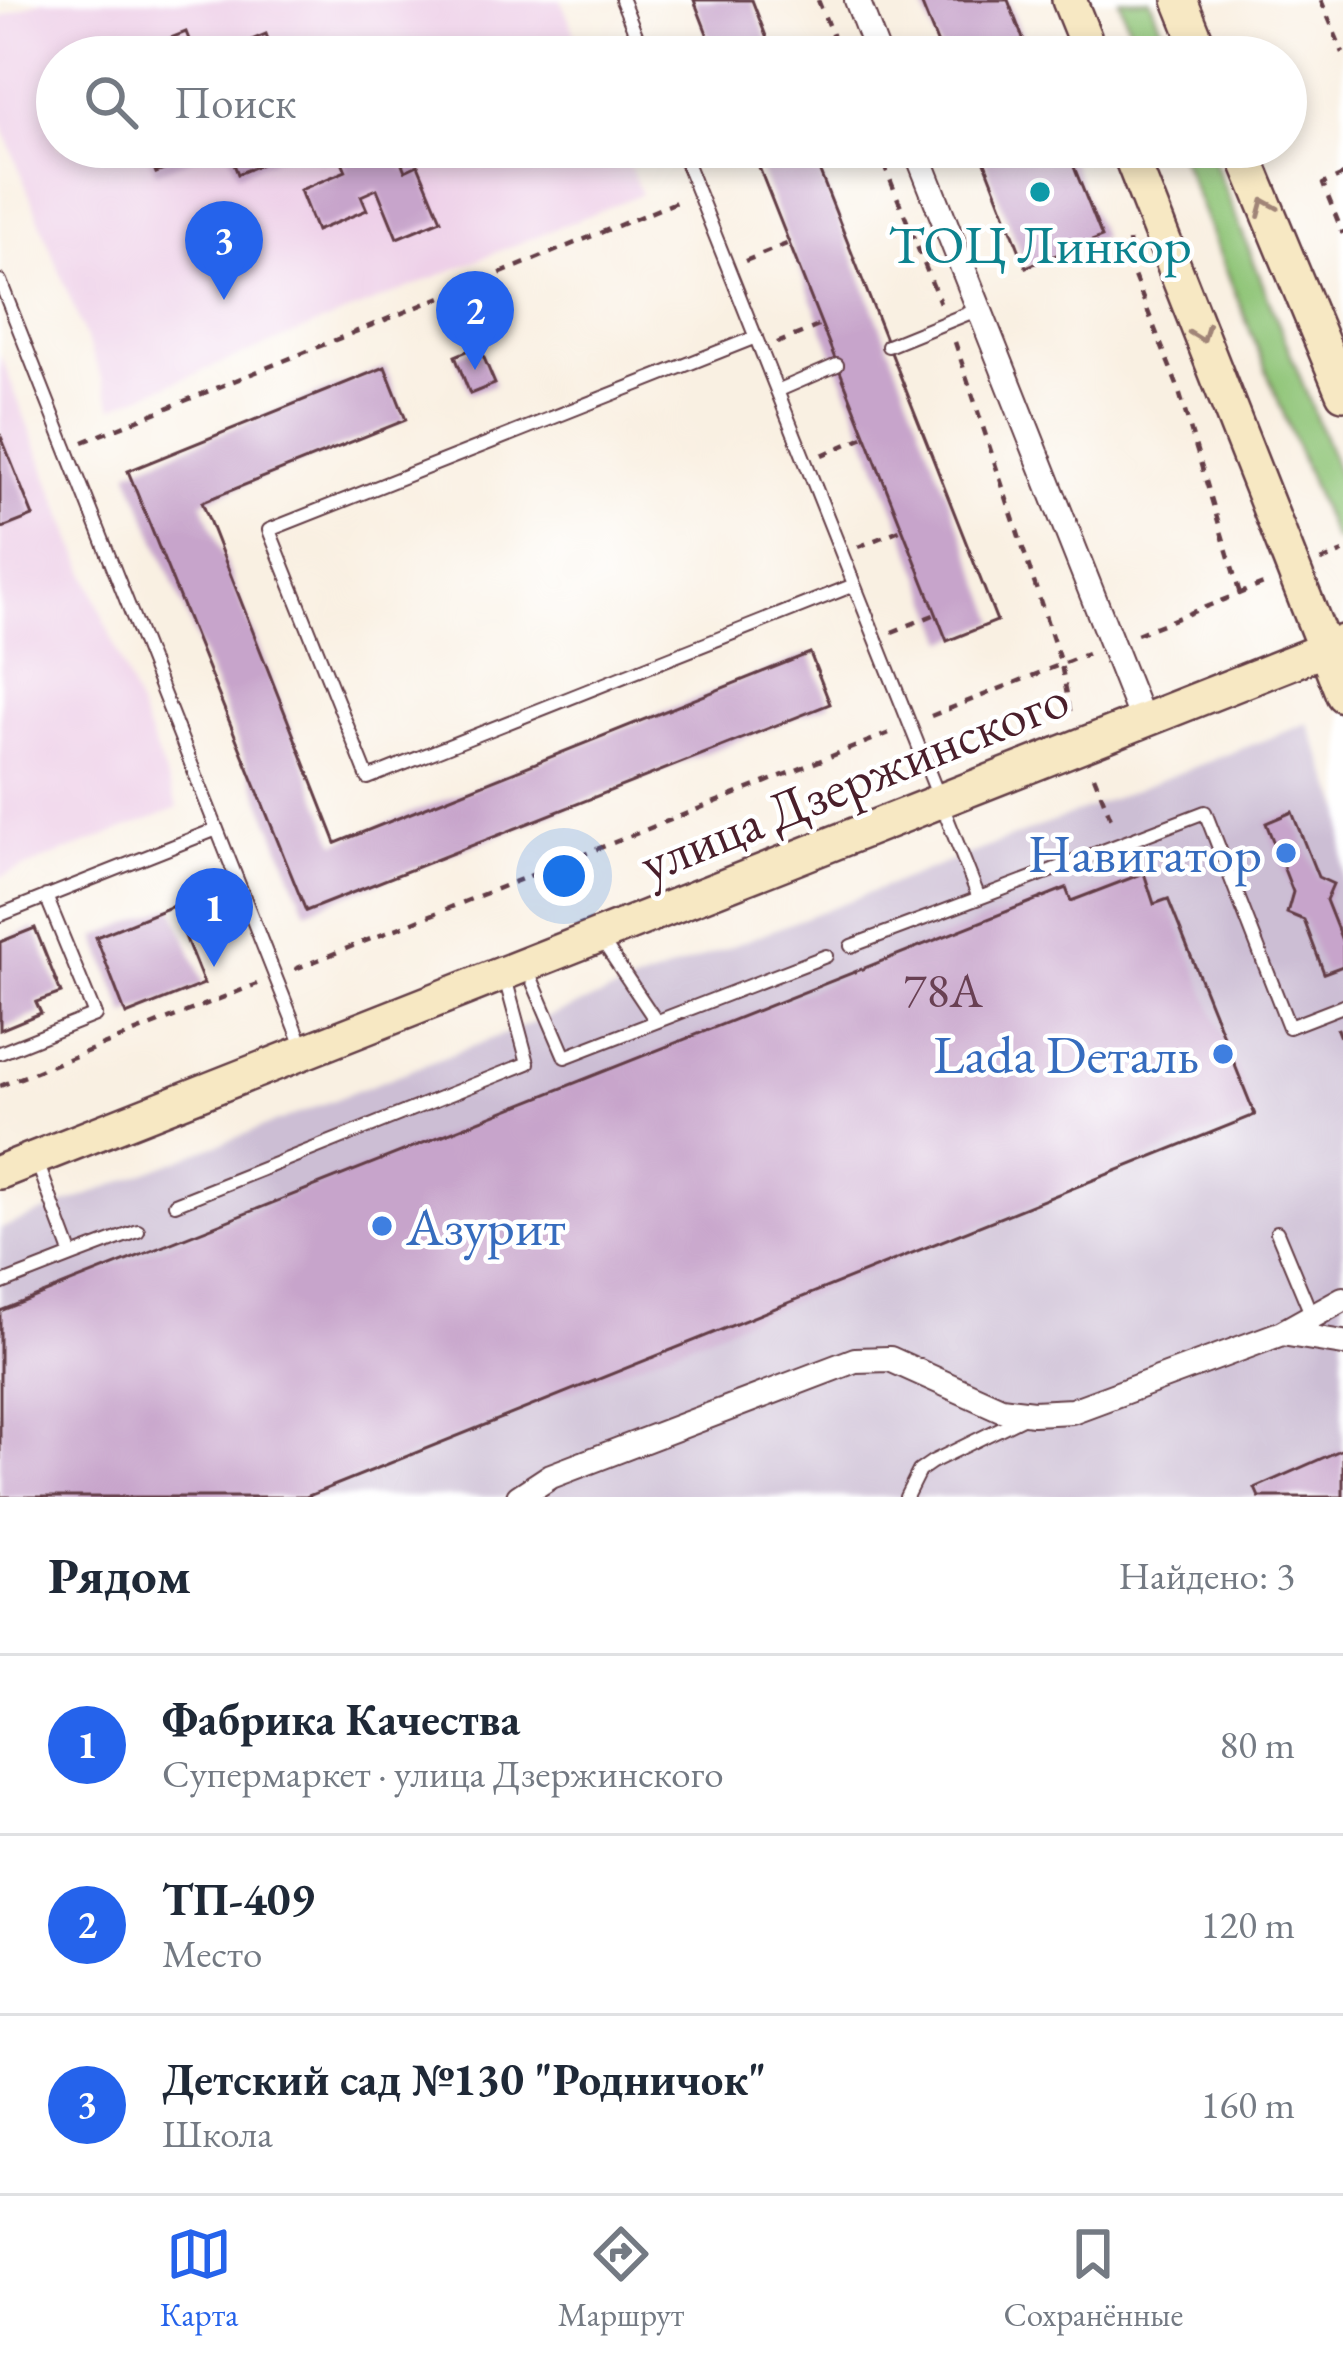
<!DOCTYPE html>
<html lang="ru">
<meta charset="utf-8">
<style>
body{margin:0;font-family:"EB Garamond",serif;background:#f6f6f7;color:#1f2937}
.you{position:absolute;left:564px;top:876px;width:42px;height:42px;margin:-30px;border:9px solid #fff;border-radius:50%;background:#1a73e8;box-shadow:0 0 0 18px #1a73e833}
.badge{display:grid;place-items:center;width:78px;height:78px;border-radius:50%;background:#2563eb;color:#fff;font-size:39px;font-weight:700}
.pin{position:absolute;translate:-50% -99px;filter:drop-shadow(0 3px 6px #0008)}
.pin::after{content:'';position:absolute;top:63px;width:42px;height:36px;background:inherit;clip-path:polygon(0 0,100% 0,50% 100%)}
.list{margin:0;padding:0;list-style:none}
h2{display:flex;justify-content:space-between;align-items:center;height:156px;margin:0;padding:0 48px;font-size:51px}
h2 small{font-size:39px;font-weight:400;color:#747a83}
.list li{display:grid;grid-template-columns:78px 1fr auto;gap:36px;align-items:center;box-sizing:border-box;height:180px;padding:0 48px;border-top:3px solid #e0e1e3}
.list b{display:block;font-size:45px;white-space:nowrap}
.list p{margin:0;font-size:39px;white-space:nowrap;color:#747a83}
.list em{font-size:39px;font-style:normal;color:#747a83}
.icon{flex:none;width:66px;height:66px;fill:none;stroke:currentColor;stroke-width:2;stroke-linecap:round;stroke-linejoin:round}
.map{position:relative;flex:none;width:1343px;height:1497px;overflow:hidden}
.search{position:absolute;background:#fff;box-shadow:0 6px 18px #0003;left:36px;right:36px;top:36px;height:132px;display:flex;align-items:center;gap:30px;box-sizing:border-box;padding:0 42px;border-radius:66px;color:#747a83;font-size:45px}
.sheet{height:696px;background:#fff}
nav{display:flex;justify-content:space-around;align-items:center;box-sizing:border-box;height:168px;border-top:3px solid #e0e1e3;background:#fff;font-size:33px;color:#747a83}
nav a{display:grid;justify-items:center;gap:6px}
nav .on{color:#2563eb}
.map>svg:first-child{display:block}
.built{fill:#eed0e8}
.industrial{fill:#ccbed4}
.green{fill:#8ec476;stroke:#6c7250;stroke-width:3}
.building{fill:#c7a4cb}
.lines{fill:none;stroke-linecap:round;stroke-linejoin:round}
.service-casing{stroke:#643e46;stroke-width:16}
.minor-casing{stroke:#643e46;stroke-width:28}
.secondary-casing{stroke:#643e46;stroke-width:38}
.path{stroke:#643e46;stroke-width:4.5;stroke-dasharray:9 9;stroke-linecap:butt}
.service{stroke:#fff;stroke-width:12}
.minor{stroke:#fff;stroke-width:24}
.secondary{stroke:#f7e8c3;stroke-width:33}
.oneway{stroke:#a08477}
.culture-dot{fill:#0f9aa8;stroke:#fff;stroke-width:4.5}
.shop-dot{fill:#3f7fe0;stroke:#fff;stroke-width:4.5}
.labels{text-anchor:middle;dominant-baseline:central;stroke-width:9;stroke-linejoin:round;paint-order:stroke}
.number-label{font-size:48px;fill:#694053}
.culture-label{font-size:54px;fill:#0d838f;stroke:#fff}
.street-label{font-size:54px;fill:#4a1f2b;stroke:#fff}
.shop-label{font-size:54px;fill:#366cbe;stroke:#fff;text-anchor:end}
</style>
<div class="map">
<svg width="1343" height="1497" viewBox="0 0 1343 1497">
<rect width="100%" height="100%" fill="#fff"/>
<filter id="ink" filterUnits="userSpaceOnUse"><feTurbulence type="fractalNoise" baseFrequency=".00833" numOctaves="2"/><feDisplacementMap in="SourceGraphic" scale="24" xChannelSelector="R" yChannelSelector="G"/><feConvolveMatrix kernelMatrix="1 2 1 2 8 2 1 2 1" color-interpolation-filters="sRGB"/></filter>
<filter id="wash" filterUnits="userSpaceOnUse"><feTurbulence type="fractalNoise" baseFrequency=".004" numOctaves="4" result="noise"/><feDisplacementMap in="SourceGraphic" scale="48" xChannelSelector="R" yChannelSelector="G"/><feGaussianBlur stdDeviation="2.7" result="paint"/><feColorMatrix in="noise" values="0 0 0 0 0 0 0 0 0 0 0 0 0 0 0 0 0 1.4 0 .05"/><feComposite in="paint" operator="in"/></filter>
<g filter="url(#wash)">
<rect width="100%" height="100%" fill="#f9f0e2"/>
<path class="built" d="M43,0H561L584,57H57V147H622L641,194L113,407L0,120V18Z
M0,354L178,808L0,877Z"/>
<path class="industrial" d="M1308,723L1343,811V1497H0V1229Z"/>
<path class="green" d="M1119,0H1150L1173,57H1141Z
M1177,147H1208L1343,485V537L1334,540Z"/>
<g id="blocks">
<path class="building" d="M694,0H752L774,57H716Z
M920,0H1008L1030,57H943Z
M186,32L196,57H143L140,50Z
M266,34L275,57H211Z
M145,147H201L204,154L156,173Z
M227,147H302L238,174Z
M313,147H416L398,154L405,171L418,165L441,220L397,238L377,189L361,196L367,210L316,231L300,190L346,171L339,154L319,162Z
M751,147H810L997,621L947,641Z
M979,147H1066L1102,237L1026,267Z
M479,346L495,384L470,394L455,356Z
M385,367L406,420L202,502L336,843L810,653L830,704L306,911L128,471Z
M0,434L33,516L0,529Z
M1292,812L1318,877L1333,884L1326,900L1343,943V966L1324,973L1304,920L1287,913L1293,892L1266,823Z
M1144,873L1154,904L1168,899L1255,1115L306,1497H0V1311L1066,888L1071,901Z
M173,906L204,984L126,1015L96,937Z
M35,928L61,993L36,1002L41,1013L0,1030V942Z
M1343,1449V1497H1259L1255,1488Z"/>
</g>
</g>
<g filter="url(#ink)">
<use href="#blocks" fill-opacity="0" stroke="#643e46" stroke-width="3"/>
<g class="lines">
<g class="service-casing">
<path id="service" d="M622,0L645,57
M680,147L979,898L851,946
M0,281L304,1049
M756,337L269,530L368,778L854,585
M888,346L979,309
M777,391L837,365
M979,898L1205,812L1289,1027L1343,1006
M0,915L217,829
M599,936L656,1021
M526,966L565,1057L826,956
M0,1053L95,1015L46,896
M175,1204L528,1063L504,974
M1277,1232L1312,1316
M72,1256L138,1231
M0,1284L72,1256L36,1159
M906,1497L919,1471L932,1462L1026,1416"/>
</g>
<g class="minor-casing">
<path id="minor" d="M857,0L879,57
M915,147L1142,720
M1282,1333L1343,1343
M519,1497L551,1476L855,1360L890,1359L1001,1409L1033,1413L1072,1411L1282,1333L1343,1299"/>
</g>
<g class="secondary-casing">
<path id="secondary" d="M1069,0L1092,57
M1180,0L1203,57
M1127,147L1343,695
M1241,147L1343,393
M0,1172L1343,642"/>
</g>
<path class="path" d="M818,0L841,57
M1321,0L1343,53
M711,57L715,55
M877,147L940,303
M706,163L746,147
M1343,175L1323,184L1343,234
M1129,241L1134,276L1177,385L1240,594
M745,261L789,243
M955,342L1061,664L1071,715
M777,343L821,325
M83,442L679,201
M822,455L866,436
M858,547L902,529
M1321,561L1343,552
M892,632L936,614
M1137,634L1266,583
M931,716L1087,654
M1094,776L1114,826
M295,969L892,732
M1337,1028L1343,1043
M0,1086L257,984"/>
<use href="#service" class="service"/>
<use href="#minor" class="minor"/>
<use href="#secondary" class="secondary"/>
</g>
<defs><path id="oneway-chevron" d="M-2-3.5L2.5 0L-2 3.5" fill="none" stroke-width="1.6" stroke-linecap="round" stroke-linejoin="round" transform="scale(3)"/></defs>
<g class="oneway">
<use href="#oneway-chevron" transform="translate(1266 207) rotate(-113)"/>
<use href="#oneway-chevron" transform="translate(1201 334) rotate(69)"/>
</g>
</g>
<circle class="culture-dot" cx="1040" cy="192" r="12"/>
<g class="shop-dot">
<circle cx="1286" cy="853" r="12"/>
<circle cx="1223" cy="1054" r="12"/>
<circle cx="382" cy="1226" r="12"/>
</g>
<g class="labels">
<g class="number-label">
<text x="943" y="990">78А</text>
</g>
<g class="culture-label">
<text x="1040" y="244">ТОЦ Линкор</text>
</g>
<g class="street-label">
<text transform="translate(854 780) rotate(-22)">улица Дзержинского</text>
</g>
<g class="shop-label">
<text x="1262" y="853">Навигатор</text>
<text x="1199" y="1054">Lada Dеталь</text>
<text x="406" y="1226" text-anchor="start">Азурит</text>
</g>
</g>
</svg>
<div class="you"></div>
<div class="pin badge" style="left:214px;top:967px">1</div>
<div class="pin badge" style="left:475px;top:370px">2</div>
<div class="pin badge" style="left:224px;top:300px">3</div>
<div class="search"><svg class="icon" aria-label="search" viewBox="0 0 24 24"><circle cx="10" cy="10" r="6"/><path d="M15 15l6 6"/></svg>Поиск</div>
</div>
<section class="sheet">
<h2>Рядом<small>Найдено: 3</small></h2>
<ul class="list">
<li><span class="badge">1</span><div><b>Фабрика Качества</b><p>Супермаркет · улица Дзержинского</p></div><em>80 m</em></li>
<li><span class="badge">2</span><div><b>ТП-409</b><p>Место</p></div><em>120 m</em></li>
<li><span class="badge">3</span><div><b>Детский сад №130 &quot;Родничок&quot;</b><p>Школа</p></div><em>160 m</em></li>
</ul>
</section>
<nav>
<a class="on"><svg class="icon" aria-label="map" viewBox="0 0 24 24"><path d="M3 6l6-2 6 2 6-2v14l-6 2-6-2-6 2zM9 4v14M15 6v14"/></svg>Карта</a>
<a><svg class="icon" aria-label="directions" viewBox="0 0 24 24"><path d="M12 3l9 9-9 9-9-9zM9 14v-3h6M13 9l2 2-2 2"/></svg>Маршрут</a>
<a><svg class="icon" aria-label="saved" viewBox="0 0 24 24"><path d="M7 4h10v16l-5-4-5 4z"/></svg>Сохранённые</a>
</nav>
